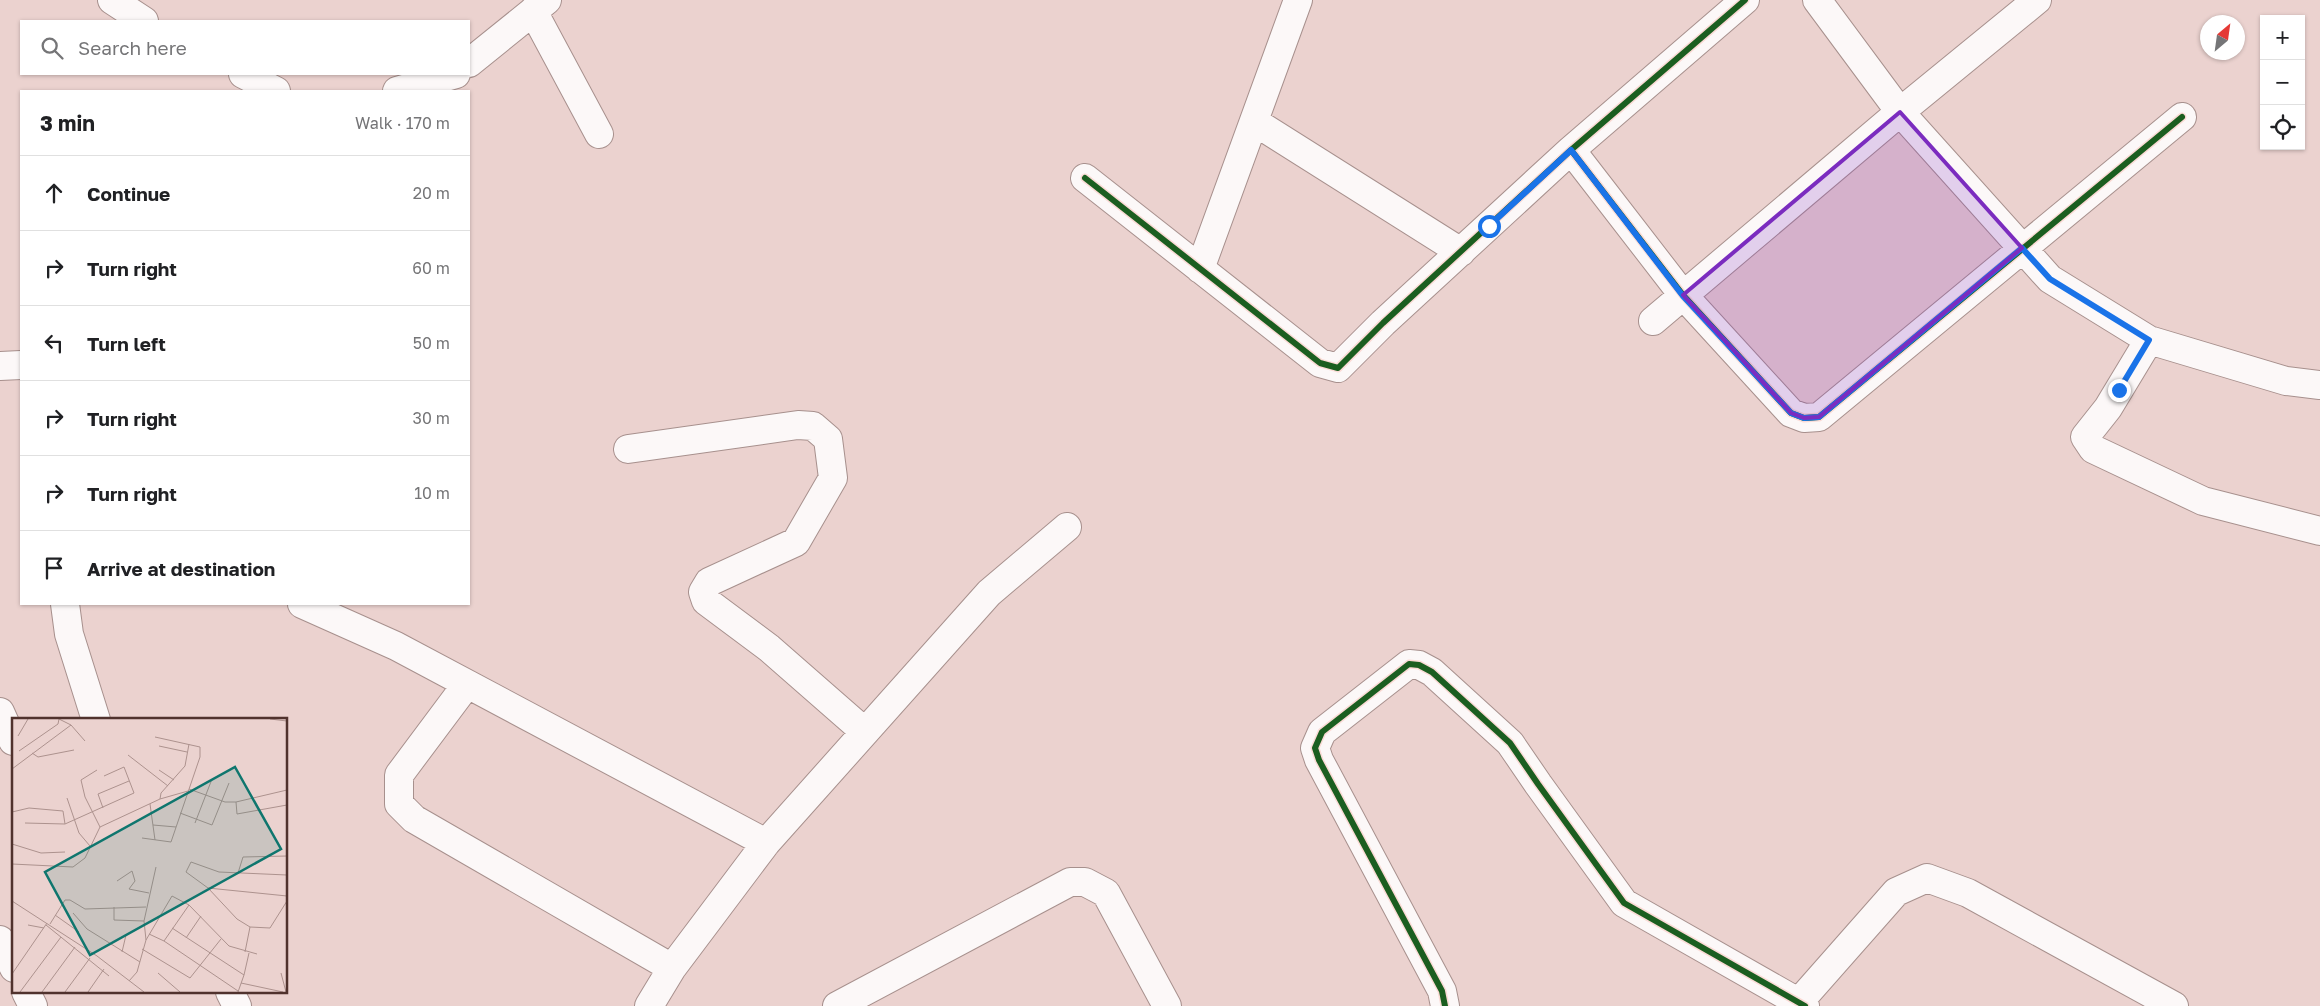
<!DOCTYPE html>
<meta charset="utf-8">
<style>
body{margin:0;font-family:"Golos Text",sans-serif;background:#f2f2f2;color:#202124}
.controls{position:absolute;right:15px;top:15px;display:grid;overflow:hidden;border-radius:0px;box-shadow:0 1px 4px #0004}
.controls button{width:45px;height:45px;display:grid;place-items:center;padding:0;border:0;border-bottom:1px solid #e0e0e0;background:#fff;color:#202124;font:25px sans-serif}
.compass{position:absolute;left:2200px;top:15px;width:45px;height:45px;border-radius:50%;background:#fff;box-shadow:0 1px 4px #0004;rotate:29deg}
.stop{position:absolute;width:15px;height:15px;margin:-11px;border:4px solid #1a73e8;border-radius:50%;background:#fff}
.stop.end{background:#1a73e8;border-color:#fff;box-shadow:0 1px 5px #0008}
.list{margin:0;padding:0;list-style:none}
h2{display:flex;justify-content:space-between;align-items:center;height:65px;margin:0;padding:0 20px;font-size:21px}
h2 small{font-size:16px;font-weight:400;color:#757577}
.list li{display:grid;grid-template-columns:32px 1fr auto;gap:15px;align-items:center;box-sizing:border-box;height:75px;padding:0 20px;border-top:1px solid #e0e0e0}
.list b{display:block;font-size:19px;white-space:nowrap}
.list em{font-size:16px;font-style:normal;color:#757577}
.icon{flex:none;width:28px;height:28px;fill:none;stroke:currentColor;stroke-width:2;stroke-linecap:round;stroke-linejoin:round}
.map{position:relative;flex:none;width:2320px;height:1006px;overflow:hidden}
.search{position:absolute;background:#fff;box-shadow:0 1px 4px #0004;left:20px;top:20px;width:450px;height:55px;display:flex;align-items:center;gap:12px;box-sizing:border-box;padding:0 18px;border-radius:0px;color:#757577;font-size:19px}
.panel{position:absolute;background:#fff;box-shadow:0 1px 4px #0004;left:20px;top:90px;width:450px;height:515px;border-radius:0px}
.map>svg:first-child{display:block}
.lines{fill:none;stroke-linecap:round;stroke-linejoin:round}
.minor-casing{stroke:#a7908d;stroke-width:30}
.minor{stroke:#fcf8f8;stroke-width:28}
.cycleway-casing{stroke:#fbdbd6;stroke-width:9}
.cycleway{stroke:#1b5e20;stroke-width:6}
.route{stroke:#1a73e8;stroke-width:6}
.marked{fill:#7b2cbf;fill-opacity:0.2;stroke:#7b2cbf;stroke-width:4;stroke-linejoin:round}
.inset-road{fill:none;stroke:#ad928e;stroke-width:1}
.view{fill:#0f766e;fill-opacity:0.15;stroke:#0f766e;stroke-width:2.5}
.inset-edge{fill:none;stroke:#50322d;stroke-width:2.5}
</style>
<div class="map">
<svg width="2320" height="1006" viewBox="0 0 2320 1006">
<rect width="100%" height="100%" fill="#ebd2cf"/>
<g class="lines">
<g class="minor-casing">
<path id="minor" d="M112,0L144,21
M1817,0L1900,112L2050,279L2149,340L2286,381L2320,385
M533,11L599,134
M469,63L547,0
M243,74L276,91
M397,91L456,74
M1255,122L1461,252
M1571,150L1683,295L1791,413L1804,418L1819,417L2182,117
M1085,178L1320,363L1338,368L1383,323L1571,150L1745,0
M1200,269L1298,0
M1653,321L1900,112L2037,0
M2149,340L2108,408L2085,437L2093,449L2203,501L2320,531
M0,366L21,365
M628,449L798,425L813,426L828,439L833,478L796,542L709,582L703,592L706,601L769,648L865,732
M65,604L69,634L96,720
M302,604L396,646L766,843
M467,684L399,775V804L414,819L672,968
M0,712L13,741
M0,940L14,968
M26,992L33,1006
M230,992L237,1006
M1799,1002L1896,892L1927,878L1968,893L2174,1006
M649,1006L672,968L766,843L989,593L1067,527
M837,1006L1070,882H1085L1106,893L1167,1006
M1445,1006L1442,991L1319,760L1315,748L1322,732L1409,664L1419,665L1432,672L1510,743L1538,784L1624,903L1805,1006"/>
</g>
<use href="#minor" class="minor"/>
<g class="cycleway-casing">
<path id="cycleway" d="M1571,150L1683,295L1791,413L1804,418L1819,417L2182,117
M1085,178L1320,363L1338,368L1383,323L1571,150L1745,0
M1445,1006L1442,991L1319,760L1315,748L1322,732L1409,664L1419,665L1432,672L1510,743L1538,784L1624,903L1805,1006"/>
</g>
<use href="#cycleway" class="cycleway"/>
</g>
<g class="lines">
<path class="route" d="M1489,226L1571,150L1683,296L1791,413L1804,418L1819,417L2022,248L2050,279L2149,340L2119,390"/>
</g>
<path class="marked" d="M1900,112L2022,248L1819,417L1804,418L1791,413L1683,295Z"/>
<g transform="translate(12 718)">
<rect width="275" height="275" fill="#ebd2cf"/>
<path class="inset-road" d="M258,1L275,3M59,7L73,23M6,18L16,1M147,28L175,34M7,33L46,6L47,1M20,35L26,39L62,32M116,37L156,68M0,51L59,7L47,1M85,52L69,62L73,79L88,109M147,52L162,62M177,71L213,84H224L275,72M55,80L67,115L78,128M148,81L149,75L173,48L177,26M224,84L225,96L275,87M138,86L143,122M91,90L86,76L117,63M0,94L17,90L51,93L53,106L13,105M168,95L200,107L217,65M183,105L200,61M53,106L122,75L112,49L92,58M141,107L164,109M130,120L159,124L188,39V29L143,19M0,126L29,135L53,134M0,146L61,149L73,140L88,109L148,81L176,73M226,155L231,139L275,138M275,157L207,154L179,144L174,154L196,170L225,201L238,209L258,210L275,183M105,163L120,153L123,163L117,171L137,175M196,170L275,178M0,183L85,238L132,274M102,189V202L132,203M61,195L75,211L128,244M43,197L67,214M38,206L53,182H58L73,191L134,189M16,207L32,210M34,207L97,258M160,210L232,257L226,274M137,216L152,223L226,273M174,220L189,198M134,222L132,203L144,149M152,223L177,187L217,228L245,236M130,231L178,260L209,221M110,234L114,217M233,234L238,209M146,255L168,274M269,255L274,274M0,256L35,205M232,257L237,235M117,263L125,254L134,222L160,178L177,187M229,265L271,274M8,274L49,219M30,274L63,229M53,274L78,240M76,274L92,251"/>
<path class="view" d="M223,49L269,131L78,237L33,154Z"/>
<rect width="275" height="275" class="inset-edge"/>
</g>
</svg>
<div class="controls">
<button>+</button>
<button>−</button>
<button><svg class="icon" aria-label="locate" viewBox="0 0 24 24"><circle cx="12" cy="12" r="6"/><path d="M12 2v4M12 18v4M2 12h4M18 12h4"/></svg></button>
</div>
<svg class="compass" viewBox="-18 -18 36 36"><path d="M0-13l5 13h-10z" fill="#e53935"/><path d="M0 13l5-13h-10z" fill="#757577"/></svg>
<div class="stop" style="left:1489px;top:226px"></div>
<div class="stop end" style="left:2119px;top:390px"></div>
<div class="search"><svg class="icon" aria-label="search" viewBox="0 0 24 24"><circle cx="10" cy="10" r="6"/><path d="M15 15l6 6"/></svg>Search here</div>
<section class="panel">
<h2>3 min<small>Walk · 170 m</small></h2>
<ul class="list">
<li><svg class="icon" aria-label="ahead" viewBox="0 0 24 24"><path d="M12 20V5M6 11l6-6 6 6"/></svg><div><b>Continue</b></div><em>20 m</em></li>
<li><svg class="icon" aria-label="right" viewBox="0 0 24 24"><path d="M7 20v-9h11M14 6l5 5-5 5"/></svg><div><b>Turn right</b></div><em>60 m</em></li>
<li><svg class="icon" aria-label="left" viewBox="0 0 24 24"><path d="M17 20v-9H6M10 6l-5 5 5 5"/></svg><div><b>Turn left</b></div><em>50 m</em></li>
<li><svg class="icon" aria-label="right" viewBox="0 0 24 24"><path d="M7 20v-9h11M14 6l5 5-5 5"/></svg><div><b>Turn right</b></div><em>30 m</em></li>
<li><svg class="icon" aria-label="right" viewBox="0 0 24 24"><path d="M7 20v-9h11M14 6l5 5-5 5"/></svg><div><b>Turn right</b></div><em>10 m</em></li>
<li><svg class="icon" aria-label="arrive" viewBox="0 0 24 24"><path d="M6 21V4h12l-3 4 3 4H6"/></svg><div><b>Arrive at destination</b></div></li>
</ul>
</section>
</div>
